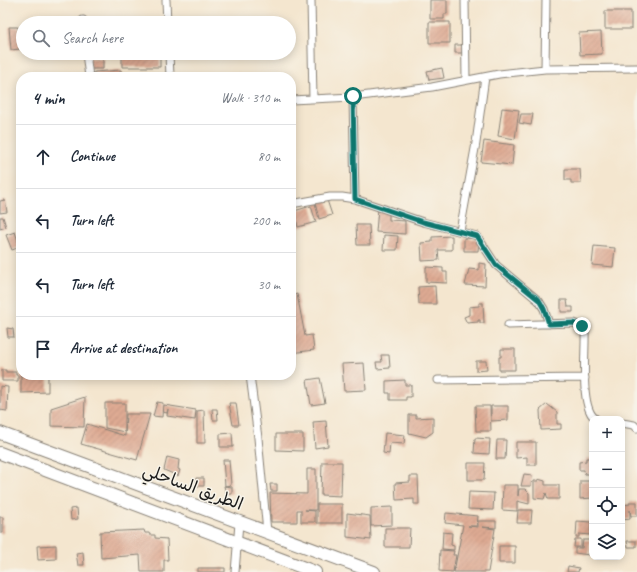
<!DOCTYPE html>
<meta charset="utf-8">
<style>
body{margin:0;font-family:Caveat,"Playpen Sans Arabic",sans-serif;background:#f2f2f3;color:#1f2937}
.controls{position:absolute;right:12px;bottom:12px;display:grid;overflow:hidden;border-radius:8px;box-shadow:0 2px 10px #0003}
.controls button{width:36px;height:36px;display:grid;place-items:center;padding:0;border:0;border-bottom:1px solid #e0e1e3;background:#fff;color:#1f2937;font:20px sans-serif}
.stop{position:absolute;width:12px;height:12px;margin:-9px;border:3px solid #0f766e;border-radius:50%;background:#fff}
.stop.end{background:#0f766e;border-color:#fff;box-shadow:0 1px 4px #0008}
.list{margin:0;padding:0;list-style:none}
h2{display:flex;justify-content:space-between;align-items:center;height:52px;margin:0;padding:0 16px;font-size:17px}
h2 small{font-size:13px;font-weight:400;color:#747a83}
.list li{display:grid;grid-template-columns:26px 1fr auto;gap:12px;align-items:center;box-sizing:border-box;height:64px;padding:0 16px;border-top:1px solid #e0e1e3}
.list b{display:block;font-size:15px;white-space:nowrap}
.list em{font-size:13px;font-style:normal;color:#747a83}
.icon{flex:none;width:22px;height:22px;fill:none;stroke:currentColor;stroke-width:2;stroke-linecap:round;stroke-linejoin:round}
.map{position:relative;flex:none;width:637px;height:572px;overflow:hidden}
.search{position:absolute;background:#fff;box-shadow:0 2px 10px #0003;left:16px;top:16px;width:280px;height:44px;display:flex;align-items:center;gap:10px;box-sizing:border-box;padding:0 14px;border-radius:22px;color:#747a83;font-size:15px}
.panel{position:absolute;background:#fff;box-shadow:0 2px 10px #0003;left:16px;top:72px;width:280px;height:308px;border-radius:16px}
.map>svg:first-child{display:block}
.building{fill:url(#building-hatch)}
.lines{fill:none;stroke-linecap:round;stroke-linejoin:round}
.minor-casing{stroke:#888176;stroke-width:9}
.trunk-casing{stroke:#888176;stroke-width:14}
.minor{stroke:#fff;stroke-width:7}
.trunk{stroke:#fff;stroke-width:12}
.route{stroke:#0f766e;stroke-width:5}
.labels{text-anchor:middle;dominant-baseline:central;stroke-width:3;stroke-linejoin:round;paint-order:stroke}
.street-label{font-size:17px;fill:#1c1c1c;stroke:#f7f3e8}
</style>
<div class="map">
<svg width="637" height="572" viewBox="0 0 637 572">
<defs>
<pattern id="building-hatch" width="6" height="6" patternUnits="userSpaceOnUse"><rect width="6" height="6" fill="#deaa93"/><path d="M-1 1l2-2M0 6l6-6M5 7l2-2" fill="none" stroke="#be927e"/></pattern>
</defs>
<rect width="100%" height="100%" fill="#f7f3e8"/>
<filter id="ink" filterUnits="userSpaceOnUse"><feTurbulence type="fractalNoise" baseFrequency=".025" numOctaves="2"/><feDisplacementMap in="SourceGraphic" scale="8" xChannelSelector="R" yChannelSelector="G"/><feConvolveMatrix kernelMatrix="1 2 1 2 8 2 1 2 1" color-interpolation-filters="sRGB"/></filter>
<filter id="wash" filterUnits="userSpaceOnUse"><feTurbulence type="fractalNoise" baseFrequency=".012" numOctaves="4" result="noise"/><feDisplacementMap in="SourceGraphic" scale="16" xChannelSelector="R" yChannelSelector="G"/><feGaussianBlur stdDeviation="0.9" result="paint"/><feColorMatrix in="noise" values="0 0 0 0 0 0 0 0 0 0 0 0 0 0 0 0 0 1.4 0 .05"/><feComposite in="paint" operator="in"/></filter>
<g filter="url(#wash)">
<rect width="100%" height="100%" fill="#f4e6cf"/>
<g id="blocks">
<path class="building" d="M430,0H447V14H444V19H430Z
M605,11H631V29H605Z
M429,22H450V43H429Z
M9,27H18L20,49L11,50Z
M601,32L602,54L580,55L579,33Z
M455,45H463L462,53H455Z
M122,53H160V67H122Z
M89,58H103V69H90Z
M442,68L444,78L429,80L427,71Z
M121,70L122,77H94V72Z
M502,108L519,110L515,139L498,136Z
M521,114H533L531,125L519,123Z
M484,141L514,145L512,165L481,162Z
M565,169H580L581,183H571V180H565Z
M5,200L7,212L0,213V201Z
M327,200L332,215L319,219L315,203Z
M311,206L316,222L298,227L294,211Z
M378,208L389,212V220L405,221V234L376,232Z
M0,217H3L6,227L0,229Z
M356,225H369L370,245H357Z
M15,232L20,247L12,250L6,235Z
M384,235L398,236L397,250H383Z
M452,236V250H438L439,260L422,261L421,243L432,242V237Z
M464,238L479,239L478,251H464Z
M594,246L615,248L613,267L592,265Z
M479,263L486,264L485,286L465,285L469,269L479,270Z
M426,267L443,268V272H447V283L426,282Z
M435,286L436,304H419L418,287Z
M297,294L305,336L312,335L314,350L291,353V296Z
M561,300H567L568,307H573V312H561Z
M479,303H483L484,323H480V320H478V322L467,323L464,317L469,315V307L479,306Z
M7,328L13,329L14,337H8Z
M501,349H515V370H499V357H501Z
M381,355H389L390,368L377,369L376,362H382Z
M476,361H486L487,370L476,371Z
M364,363L366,390L344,391L342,364Z
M2,370H6V372H16V375H18V381H2Z
M21,375H48V392L21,393Z
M320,378L325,403L311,405L307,380Z
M405,380V385H411V397H406V400H390V393H386V381Z
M0,386L8,387L7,411L0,410Z
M85,397L84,427L51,426V408Z
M157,402L163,403L162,417L153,416Z
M105,403H125V432L105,428Z
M229,403H236L239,425H233Z
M547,404L557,412V424H561V429L541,430L540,410Z
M164,405L196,410L195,420L167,416L168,409L167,413L163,412Z
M475,406H490L491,431H476Z
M491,406H508V420L491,421Z
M212,409H217L218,420H213Z
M204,410L205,443H197V411Z
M126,414H150L137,460L81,444L87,424L125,436Z
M409,415H416V418L433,417V432L426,437L409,433Z
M326,421L328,446L315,448L313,422Z
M232,433L233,447H220V434Z
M385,433L405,435L404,444L390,443L389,454L383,453Z
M276,434H303V451L276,450Z
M475,438L490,439L489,454L474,453Z
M497,440H506L505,459H496Z
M516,442H536V465H527V457L516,458Z
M167,457L179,460L178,469L180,470L178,476L164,470Z
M586,458H590L592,460V474H585L584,470H579V462L586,461Z
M223,460H229L231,485L225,486Z
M322,462H342L341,496L321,495Z
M468,463H485L484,480H468Z
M307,469H316V510H305L315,511V522H301V510H297V522H271L270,493L307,494Z
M524,474L532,475L531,486H521Z
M410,476H418L419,504H414V499L396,500L395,483L410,482Z
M196,478H204V486H196Z
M538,479L545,481V485H559V499H548L546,493L544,499L534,498V481H538Z
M580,481H592V498L580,499Z
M270,484H277V491H271Z
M503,485H518V496L519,489H525L529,493V504L517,501V511L502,510Z
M224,486L232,487V494H226Z
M469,492L494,493L493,510L468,509Z
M630,502H637V516H631L630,510V519L622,520V505L630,504Z
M317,504H342V523H317Z
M392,507V525L371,526V508Z
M77,508L78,519L71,520L70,509Z
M518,510H532L531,523H517Z
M347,513L370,516L371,540L347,537Z
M446,513L478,516L477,526H468L478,527V521H496V528L482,527L495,529L488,572H454L463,525L445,523Z
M0,517H3V533H0Z
M577,521L591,522L590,535L579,534V537H576Z
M385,528H410L409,547H385Z
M144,530L145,533H149L150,535H155V538L167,539L168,560H164V572H141L140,555L101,558L100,532Z
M443,532L452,533L451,545L454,546V550L442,549Z
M575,539H581V547H574Z
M583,540H590L589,555L575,553V548H582Z
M627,541H636V547H628Z
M56,545V559L38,560L37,546Z
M499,546H515V563H499Z
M440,550L454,551L453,555H456L453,572L439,571Z
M83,552L84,565H78L76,553Z
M568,566L579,568L578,572H567Z
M198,568H225V572H198Z"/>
</g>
</g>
<g filter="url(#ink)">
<use href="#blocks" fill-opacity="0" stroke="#888176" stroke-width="1"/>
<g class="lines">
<g class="minor-casing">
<path id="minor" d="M166,0L167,23
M311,0L313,99
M465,0L466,80
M83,20V23
M86,53L89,77
M169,53L170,77
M545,69L546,0
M353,97L355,199
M291,100L353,97L432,87L499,74L545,69L637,68
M291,204L330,197H342L355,199L423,222L477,236L496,265L539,301L544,309L549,324
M460,231L476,143L485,77
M508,325L574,323L581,326L585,332C586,352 579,409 596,419
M250,375L258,438L267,532
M438,380L585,378
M622,423L634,425L637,428
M235,572L239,523"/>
</g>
<g class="trunk-casing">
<path id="trunk" d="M0,433L374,572
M0,453L315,572"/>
</g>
<use href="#minor" class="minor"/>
<use href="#trunk" class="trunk"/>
</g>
</g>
<g class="lines" filter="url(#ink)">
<path class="route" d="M353,96L355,199L423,222L477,236L496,265L539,300L544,309L549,324L574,323L582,326"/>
</g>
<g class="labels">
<g class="street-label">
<text transform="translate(193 487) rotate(20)">الطريق الساحلي</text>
</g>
</g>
</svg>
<div class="controls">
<button>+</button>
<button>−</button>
<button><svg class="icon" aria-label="locate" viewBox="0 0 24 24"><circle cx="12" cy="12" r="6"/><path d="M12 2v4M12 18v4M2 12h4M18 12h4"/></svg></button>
<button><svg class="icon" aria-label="layers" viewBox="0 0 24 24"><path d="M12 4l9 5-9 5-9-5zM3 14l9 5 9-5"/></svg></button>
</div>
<div class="stop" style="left:353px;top:96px"></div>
<div class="stop end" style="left:582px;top:326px"></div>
<div class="search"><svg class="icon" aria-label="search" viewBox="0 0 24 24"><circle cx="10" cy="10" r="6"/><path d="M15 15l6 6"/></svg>Search here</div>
<section class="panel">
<h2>4 min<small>Walk · 310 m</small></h2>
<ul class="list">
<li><svg class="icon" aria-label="ahead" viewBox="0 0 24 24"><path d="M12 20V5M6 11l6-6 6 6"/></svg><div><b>Continue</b></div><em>80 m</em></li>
<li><svg class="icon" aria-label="left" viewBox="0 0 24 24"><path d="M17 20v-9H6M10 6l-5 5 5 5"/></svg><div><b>Turn left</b></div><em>200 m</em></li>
<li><svg class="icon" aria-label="left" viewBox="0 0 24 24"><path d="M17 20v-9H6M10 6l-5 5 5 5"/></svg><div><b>Turn left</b></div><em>30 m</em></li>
<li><svg class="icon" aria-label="arrive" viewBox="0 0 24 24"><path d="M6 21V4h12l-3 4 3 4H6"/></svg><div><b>Arrive at destination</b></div></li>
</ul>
</section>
</div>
